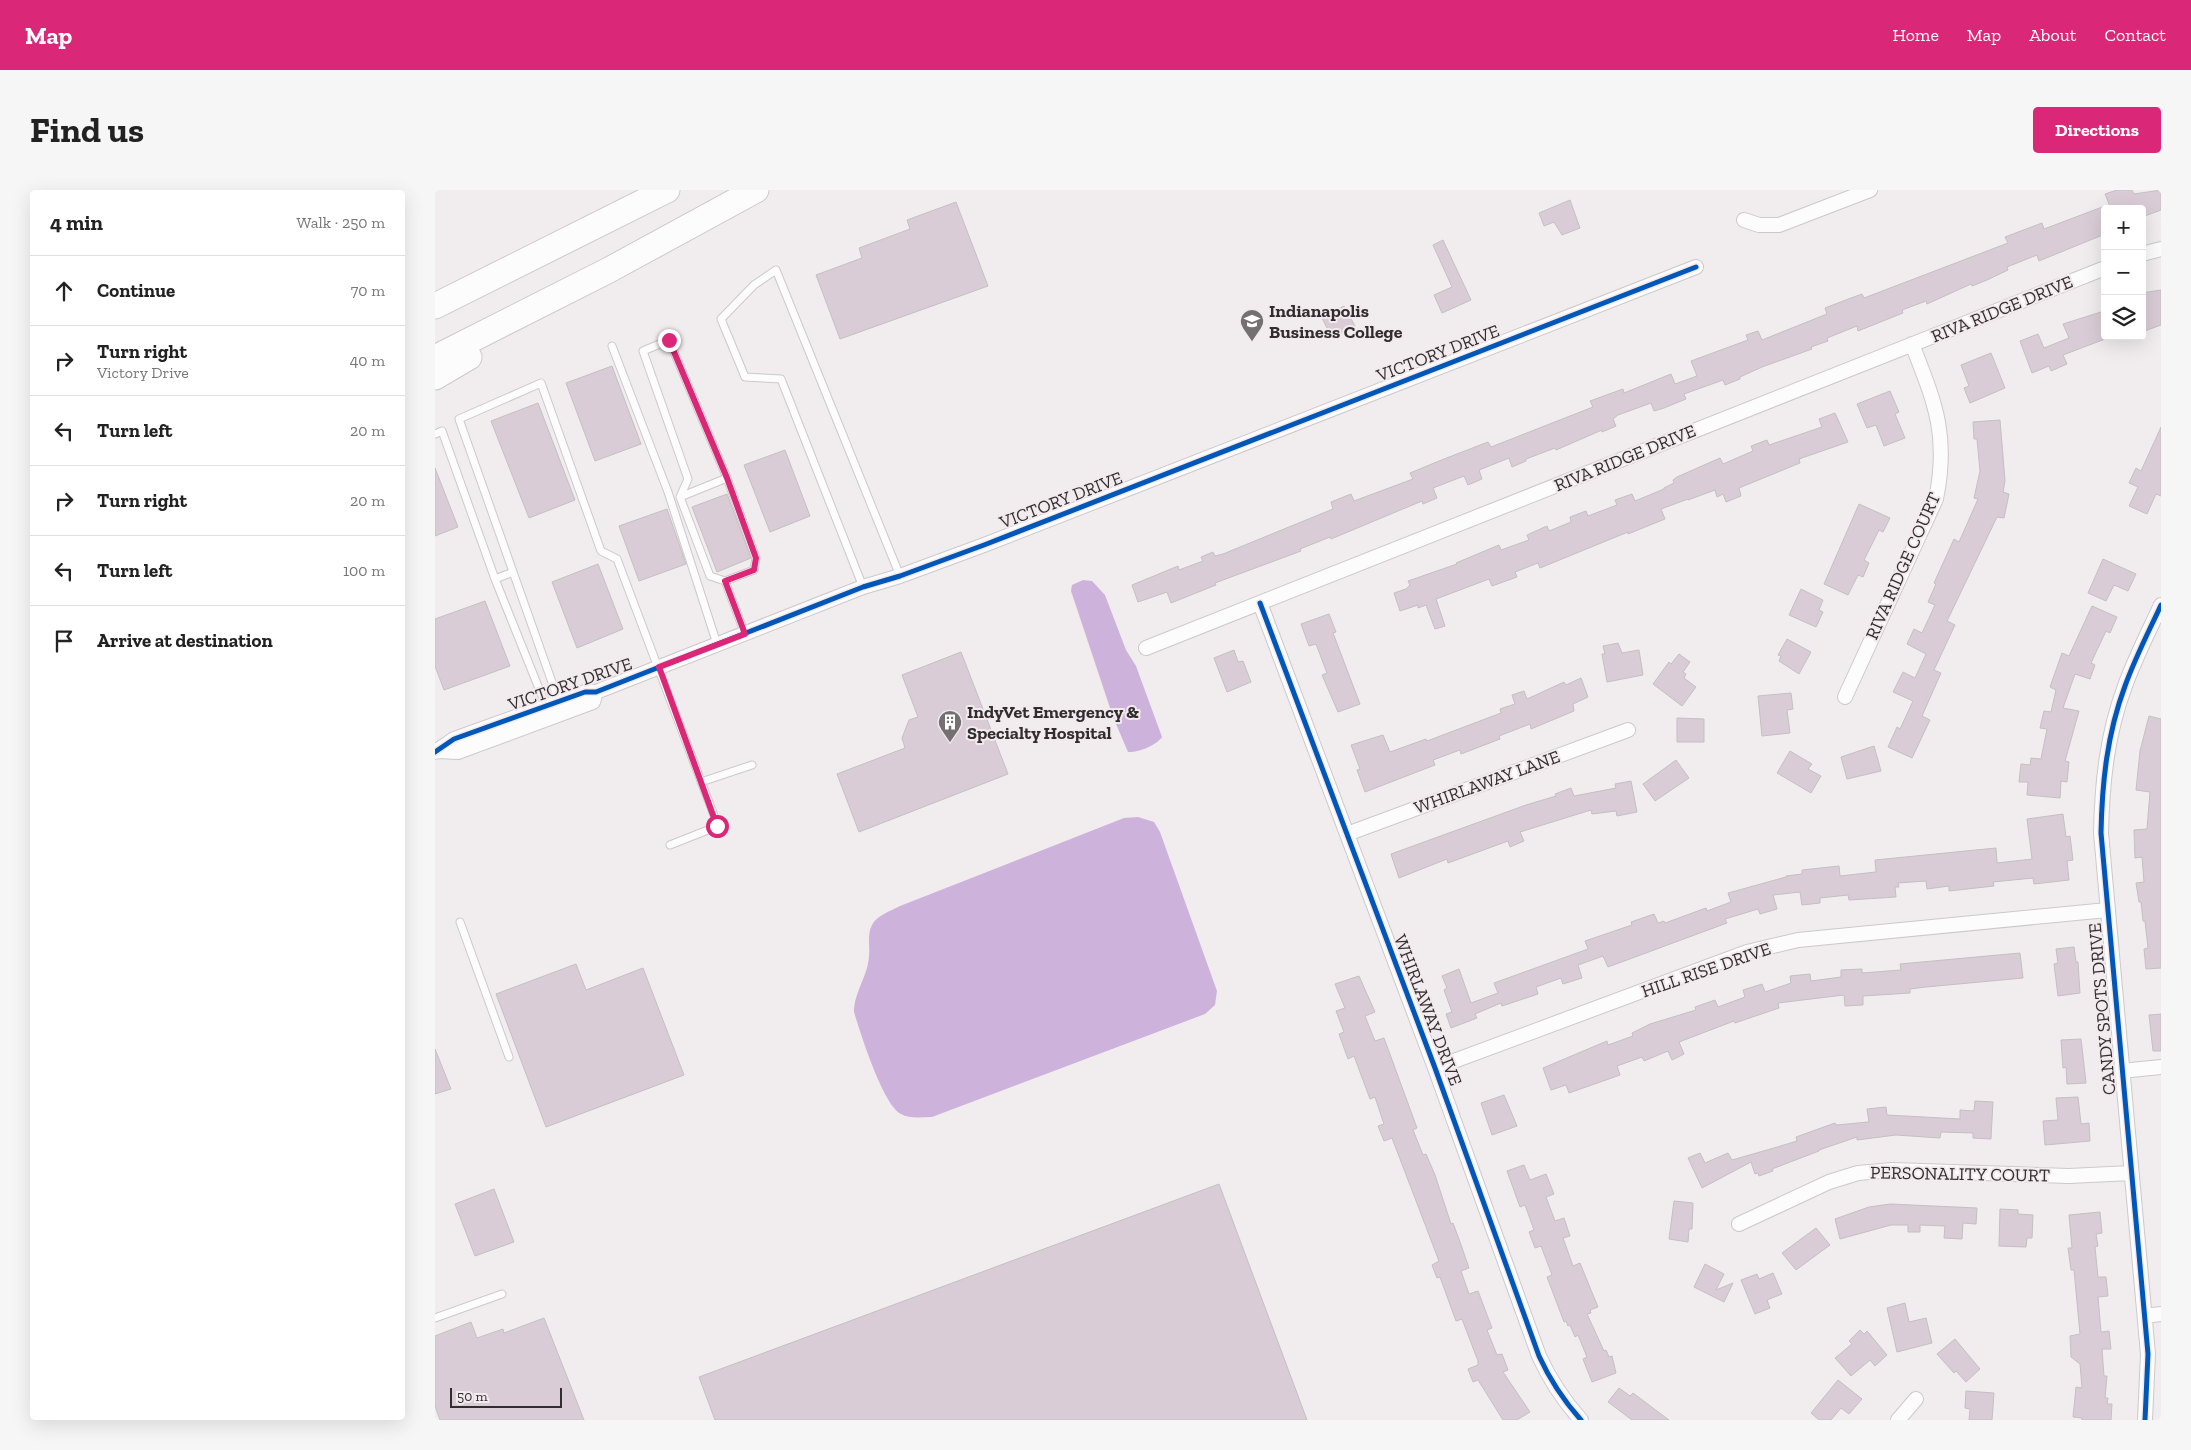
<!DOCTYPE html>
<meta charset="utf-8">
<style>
body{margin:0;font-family:"Zilla Slab",serif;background:#f6f6f6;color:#222}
.controls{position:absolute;right:15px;top:15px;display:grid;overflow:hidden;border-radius:5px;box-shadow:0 5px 20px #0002}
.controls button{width:45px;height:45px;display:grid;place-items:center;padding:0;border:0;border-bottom:1px solid #e0e0e0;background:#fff;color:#222;font:25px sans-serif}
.scale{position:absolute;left:15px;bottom:12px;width:112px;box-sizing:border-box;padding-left:5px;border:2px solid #302d2f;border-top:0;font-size:14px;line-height:18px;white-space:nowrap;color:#302d2f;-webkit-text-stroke:4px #f3eaee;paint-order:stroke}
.stop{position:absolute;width:15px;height:15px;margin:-11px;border:4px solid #db2777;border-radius:50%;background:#fff}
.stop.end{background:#db2777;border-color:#fff;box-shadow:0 1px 5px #0008}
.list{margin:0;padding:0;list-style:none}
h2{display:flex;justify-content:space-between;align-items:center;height:65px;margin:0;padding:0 20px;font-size:21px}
h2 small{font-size:16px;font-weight:400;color:#767676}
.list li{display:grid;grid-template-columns:32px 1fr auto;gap:15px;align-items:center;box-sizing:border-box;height:70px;padding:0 20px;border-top:1px solid #e0e0e0}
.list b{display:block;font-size:19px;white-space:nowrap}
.list p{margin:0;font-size:16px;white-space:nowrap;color:#767676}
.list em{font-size:16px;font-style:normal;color:#767676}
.icon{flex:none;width:28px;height:28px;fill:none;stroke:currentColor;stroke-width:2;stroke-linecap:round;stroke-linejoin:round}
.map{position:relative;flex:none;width:1726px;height:1230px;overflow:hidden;border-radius:5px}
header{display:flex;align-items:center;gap:30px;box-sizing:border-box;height:70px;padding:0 25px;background:#db2777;color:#fff}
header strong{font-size:24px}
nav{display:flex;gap:28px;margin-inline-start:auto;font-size:18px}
.intro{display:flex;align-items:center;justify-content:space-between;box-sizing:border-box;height:120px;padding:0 30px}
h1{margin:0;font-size:35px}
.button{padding:12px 22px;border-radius:5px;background:#db2777;color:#fff;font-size:18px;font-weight:700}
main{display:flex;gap:30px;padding:0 30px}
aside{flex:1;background:#fff;border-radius:5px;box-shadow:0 5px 20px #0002}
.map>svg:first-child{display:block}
.water{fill:#cdb3dc}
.building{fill:#d9ccd6;stroke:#c3c0c2}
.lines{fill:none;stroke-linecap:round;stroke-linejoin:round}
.service-casing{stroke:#cdc9cb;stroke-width:9}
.minor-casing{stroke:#cdc9cb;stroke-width:16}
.motorway-casing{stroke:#cdc9cb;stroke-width:27}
.service{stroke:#fdfcfc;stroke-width:7}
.minor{stroke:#fdfcfc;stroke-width:14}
.motorway{stroke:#fdfcfc;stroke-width:25}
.cycleway-casing{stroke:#f3eaee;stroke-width:8}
.cycleway{stroke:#0057b8;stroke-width:5}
.route{stroke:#db2777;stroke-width:6}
.labels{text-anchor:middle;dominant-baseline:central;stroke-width:4;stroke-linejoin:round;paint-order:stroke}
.street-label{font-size:18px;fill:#302d2f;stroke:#f3eaee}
.poi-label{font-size:18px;font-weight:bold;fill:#302d2f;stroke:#f3eaee;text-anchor:start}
</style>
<header>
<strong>Map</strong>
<nav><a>Home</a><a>Map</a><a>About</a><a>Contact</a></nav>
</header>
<div class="intro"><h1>Find us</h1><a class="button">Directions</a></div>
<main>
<aside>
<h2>4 min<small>Walk · 250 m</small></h2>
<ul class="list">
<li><svg class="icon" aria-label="ahead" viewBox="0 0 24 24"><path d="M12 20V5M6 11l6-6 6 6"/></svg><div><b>Continue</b></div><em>70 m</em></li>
<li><svg class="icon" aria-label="right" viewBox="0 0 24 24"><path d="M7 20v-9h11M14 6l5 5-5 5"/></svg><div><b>Turn right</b><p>Victory Drive</p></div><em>40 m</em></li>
<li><svg class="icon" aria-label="left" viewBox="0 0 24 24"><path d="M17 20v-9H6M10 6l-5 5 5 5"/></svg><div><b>Turn left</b></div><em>20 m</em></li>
<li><svg class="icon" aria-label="right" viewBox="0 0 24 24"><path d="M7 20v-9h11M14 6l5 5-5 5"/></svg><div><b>Turn right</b></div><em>20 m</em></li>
<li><svg class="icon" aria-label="left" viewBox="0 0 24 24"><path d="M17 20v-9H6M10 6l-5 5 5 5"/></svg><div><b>Turn left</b></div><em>100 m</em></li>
<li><svg class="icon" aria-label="arrive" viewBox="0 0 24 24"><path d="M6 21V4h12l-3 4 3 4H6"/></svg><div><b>Arrive at destination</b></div></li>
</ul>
</aside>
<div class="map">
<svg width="1726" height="1230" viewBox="0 0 1726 1230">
<rect width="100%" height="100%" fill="#f1ecee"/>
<path class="water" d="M648,390L657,391L670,405L691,460L701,476L727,547C722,555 703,563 693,562L678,527L636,401L637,395Z
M703,627L719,632L725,642L782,801L780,815L770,824L497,927C486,927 475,929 466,924C448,915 425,842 419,822C419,802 433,786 434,766C435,756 432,744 437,735C442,725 456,721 465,716L689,628Z"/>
<path class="building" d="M1682,0H1697L1699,4L1726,0V20L1707,27V19H1676L1670,4Z
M1135,10L1145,38L1127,45L1119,32L1109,36L1104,23Z
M521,12L553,96L405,149L381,85L427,68L424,58L475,39L472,30Z
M1670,16V44L1604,71L1602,65L1572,77L1573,80L1552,90L1537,96L1536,94L1492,114L1491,111L1467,120L1468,123L1423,141L1422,136L1392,148L1393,151L1376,157L1377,159L1327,177L1305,187V189L1290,195L1288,190L1249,204L1251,209L1229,218L1219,221L1216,213L1183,225L1178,229L1181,236L1167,242V240L1121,260L1120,258L1091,269V271L1077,277L1074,268L1044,280L1047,289L1033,295L1029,286L998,298L1002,308L988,314L987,311L896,349L895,347L865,359L866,361L780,393L781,395L736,413L732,402L703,412L697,395L743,376L744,380L768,371L766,367L778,362L780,366L788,364L898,319L896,312L916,304L919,311L978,289L975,283L1009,269L1053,252L1056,257L1158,217L1155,211L1188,199L1189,203L1236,184L1240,194L1262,186L1256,171L1313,150L1311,145L1323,141L1327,150L1392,124L1390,118L1416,108L1427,104L1429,108L1573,53L1570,47L1607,33L1609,39Z
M1008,50L1036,110L1007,123L999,105L1017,97L998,55Z
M1726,100V135L1707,142V103Z
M909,116L920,136L897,148L887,128Z
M1666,122L1670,131V149L1628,165L1632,174L1616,181L1614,176L1597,183L1585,151L1603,144L1609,158L1634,148L1628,134Z
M1556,163L1570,198L1535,213L1529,198L1534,196L1526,175Z
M177,176L206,254L160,271L131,193Z
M1455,201L1464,222L1460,224L1470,248L1449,256L1441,235L1432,238L1422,214Z
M103,213L140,310L94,328L56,231Z
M1400,223L1413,252L1364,269L1365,273L1304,298L1306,306L1291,312L1288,304L1282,307L1280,300L1253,310V309L1226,319L1230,329L1193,344V342L1105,378L1103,373L1080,382L1082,387L1057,396L1054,389L1001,409L1010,436L1000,439L991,415L983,418V415L965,421L959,403L971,399L975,395L973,391L1022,374L1021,373L1064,355L1066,360L1094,350L1092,345L1112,336L1114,341L1136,332L1135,327L1151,321L1153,326L1182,315L1180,310L1197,304L1200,311L1229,299V298L1239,293L1238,290L1242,287L1285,268L1288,274L1318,261L1316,256L1332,250L1334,255L1387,237L1384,229Z
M1565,230L1570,291L1568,302L1574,304L1569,328L1562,327L1512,431L1520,435L1499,480L1506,483L1487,526L1495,530L1477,568L1453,557L1462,537L1465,539L1478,511L1458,502L1468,482L1480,488L1491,464L1472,454L1479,439L1487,443L1500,415L1493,412L1501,394L1499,393L1519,349L1524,352L1543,309L1539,308L1545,281L1542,249H1539L1538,232Z
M1726,237V306L1721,304L1712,324L1694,316L1703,297L1694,293L1701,278L1706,281Z
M350,260L375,326L335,342L309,275Z
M0,278L23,337L0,346Z
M292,304L316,368L282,382L257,317Z
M1424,314L1455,328L1448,342L1444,340L1429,370L1434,373L1428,387L1423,385L1413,405L1389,394Z
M232,319L251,374L204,391L184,336Z
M1668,369L1701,384L1693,401L1679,395L1671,411L1653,403Z
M163,374L188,439L142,458L117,392Z
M1366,399L1388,410L1384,420L1388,422L1381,437L1354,425Z
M50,411L75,476L9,500L0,476V429Z
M1657,416L1682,427L1675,443L1671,441L1656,473L1660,475L1655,489L1640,484L1628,518L1644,521L1630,571L1634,572L1632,592L1626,591L1625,608L1592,605L1593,592H1584L1586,574L1595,575L1596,568L1606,569L1612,539L1605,538L1609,521L1616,522L1621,500L1615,497L1627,463L1634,466Z
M894,424L901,442L898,443L925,514L903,522L887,485L892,483L881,454L874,456L866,434Z
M1352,449L1376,462L1364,484L1344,471L1346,466L1343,465Z
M1183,453L1187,463L1204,460L1208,485L1172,492L1167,464H1170L1168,456Z
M799,460L803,472L808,471L816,492L792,502L779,468Z
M526,462L573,584L424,642L402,584L470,558L467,548L474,530L483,527L467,485Z
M1244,464L1255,472L1248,482L1251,484L1249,488L1261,497L1247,516L1218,494L1234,472L1236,474Z
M1146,488L1153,507L1138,514L1139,521L1096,539L1095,534L1064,546L1065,549L1026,564L1025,560L998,570L1000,575L930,602L922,580L925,579L916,555L948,545L955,562L991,549L992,551L1066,523L1065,519L1080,514L1077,505L1089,501L1092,509L1129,492L1131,495Z
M1356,503L1358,519L1352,520L1355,543L1327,546L1323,506Z
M1714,526L1726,529V778L1711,779L1709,759L1713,758L1710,731H1708L1706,712H1704L1701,693L1709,692L1707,667L1700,668L1699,640L1712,639L1715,602L1701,600L1705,561Z
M1242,528L1269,529V552H1242Z
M1439,556L1446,581L1412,589L1406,567Z
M1355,561L1377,574L1373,579L1386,586L1376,603L1342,583Z
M1241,570L1254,588L1220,611L1208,594Z
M1196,591L1202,622L1182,626L1181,621L1157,624L1156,620L1085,642L1089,651L1075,657L1073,651L1013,673L1012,669L964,688L956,664L1091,615L1121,606L1120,604L1136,598L1139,606L1181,598L1180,594Z
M1628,624L1631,647L1635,646L1638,670L1632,671L1634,690L1599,694L1598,688L1558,692L1559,696L1514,701V696L1492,699L1491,691L1463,693L1464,697H1460L1461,707L1414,710L1413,705L1385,708V713L1367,715L1365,702L1338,705L1342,719L1325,724L1323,719L1290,729L1292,733L1173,777L1168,766L1143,775L1147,788L1128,794L1126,788L1101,797L1103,804L1067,816L1066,813L1040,824L1042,828L1016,838L1011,824L1017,822L1009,800L1012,798L1007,786L1024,779L1036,813L1063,803L1059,793L1153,759L1150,751L1197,735L1196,732L1219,724L1223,733L1229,731L1230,733L1271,718L1272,721L1296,712L1293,703L1351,687V686L1367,684V680L1404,676L1405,686L1441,682L1440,670L1561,658L1562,673L1597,669L1592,629Z
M1639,757L1641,772H1643L1645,803L1623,806L1619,774L1623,773L1621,759Z
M1585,763L1588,788L1491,797L1475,799V803L1428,806V815L1410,816L1409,805L1343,813L1344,818L1300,833L1299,831L1244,852L1249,864L1237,870L1233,861L1209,871L1207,867L1182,876L1185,885L1134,903L1131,895L1116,900L1108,878L1172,851L1173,855L1198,846L1197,843L1215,834L1261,820L1260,817L1280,810L1283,817L1310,807L1308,800L1327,794L1330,802L1356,793L1355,786L1375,784L1376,791L1406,787V780L1427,779V783L1466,780L1465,774Z
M141,774L151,800L208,778L249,885L111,937L61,804Z
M924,786L940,822L930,826L940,851L949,848L982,938L978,940L988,965L991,964L1000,985L1016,1034L1018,1033L1025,1052L1034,1078L1026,1081L1034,1104L1043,1101L1057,1138L1052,1140L1062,1165L1067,1164L1073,1180L1068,1182L1095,1222L1082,1230H1068L1043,1190L1038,1192L1033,1179L1043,1175V1171L1027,1129L1021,1131L1005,1087L1002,1088L997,1075L1004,1071L957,948L949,951L943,936L949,934L940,907L935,909L919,866L913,869L904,844L909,842L901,821L910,818L900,794Z
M1726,824V861H1718L1714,825Z
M1646,849L1651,893L1632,894L1631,877L1628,878L1626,850Z
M0,859L16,899L0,904Z
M1069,905L1082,936L1057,945L1046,913Z
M1643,907L1646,934L1654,933L1655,951L1610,955L1608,931L1623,930L1621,908Z
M1540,911L1558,912L1556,949L1538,948V943L1506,942L1505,948L1461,945L1422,950V947L1384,960V961L1337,979L1338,981L1324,986L1323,983L1320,984L1316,972L1267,998L1253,968L1265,963L1270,973L1293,963L1297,970L1339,958L1362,951L1361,947L1400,933L1401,935L1434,932L1432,919L1451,917L1452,925L1525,929V920L1539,921Z
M1089,975L1095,990L1111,984L1119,1004L1111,1007L1120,1031L1129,1028L1135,1046L1128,1048L1138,1076L1145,1073L1163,1117L1155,1120L1156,1123L1152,1124L1169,1161L1171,1160L1174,1167L1177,1166L1181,1183L1157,1192L1148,1169L1152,1167L1143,1145L1140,1147L1135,1135L1133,1136L1131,1131L1129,1132L1112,1087L1117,1085L1106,1056L1100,1058L1094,1042L1099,1040L1090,1015L1085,1017L1072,981Z
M784,994L872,1230H280L264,1187Z
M59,999L79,1052L40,1066L20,1014Z
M1239,1011L1258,1013L1257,1039H1254L1253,1052L1234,1049Z
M1455,1014L1542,1018L1541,1034L1528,1033L1527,1049L1509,1048L1510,1036L1485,1035V1042H1473V1035H1456L1405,1049L1400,1029L1434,1017Z
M1565,1019L1583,1020V1024L1598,1025L1597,1048H1592L1591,1057L1564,1056Z
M1665,1022L1667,1043L1661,1044L1663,1056L1660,1057L1663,1087H1671L1673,1106L1663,1107L1666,1142L1674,1141L1676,1159H1667L1669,1186H1672L1670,1208H1673L1672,1214H1677L1676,1230H1647V1228L1638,1227L1641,1197L1647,1198L1645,1174L1636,1167L1635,1146L1645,1144L1639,1080H1636L1633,1058H1637L1634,1025Z
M1381,1038L1395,1055L1361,1080L1347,1063Z
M1270,1074L1289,1084L1281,1100L1298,1093L1289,1112L1259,1097Z
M1338,1083L1347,1104L1332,1110L1335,1118L1320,1124L1306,1090L1322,1084L1324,1089Z
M1470,1113L1474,1132L1491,1128L1497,1153L1462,1162L1452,1118Z
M109,1128L149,1230H5L0,1216V1146L36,1132L42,1148L68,1139L69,1143Z
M1425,1140L1429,1144L1432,1141L1452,1165L1440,1176L1435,1170L1416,1186L1400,1168L1417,1154L1414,1151Z
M1520,1149L1545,1179L1531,1192L1521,1181L1519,1183L1502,1164Z
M1403,1190L1427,1209L1414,1224L1406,1218L1396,1230H1384L1376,1223Z
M1184,1198L1195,1206L1198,1203L1234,1230H1197L1173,1212Z
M1531,1201L1559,1203L1557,1230H1534L1535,1219L1530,1218Z"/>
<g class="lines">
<g class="service-casing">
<path id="service" d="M177,156L233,302L282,454
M0,244L7,241L60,389
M245,307L253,289L208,161L234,150L292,288
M78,382L60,389L111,516
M290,391L319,380L321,368L292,288L245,307L275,386L290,391L310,444
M428,397L346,189L310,187L286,129L319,95L341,80L465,386
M124,512L24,229L106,193L166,361L182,369L283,636L235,655
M266,592L317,575
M25,732L74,867
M0,1128L67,1104"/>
</g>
<g class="minor-casing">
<path id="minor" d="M1309,30L1324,35H1344L1435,0
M1707,64L1726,59
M825,413L1000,878L1104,1166C1115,1190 1129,1211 1146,1230
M711,458L1670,78
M1410,507L1501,309C1514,245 1500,213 1477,154
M2,561L23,562L158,512L161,502
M0,562L19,549L150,502H161L428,397L465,386L549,355L1261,77
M912,644L1193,540
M1000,878L1312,762L1363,750L1672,720
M1686,881L1726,877
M1304,1034L1394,992L1423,983L1457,980L1634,986L1696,983
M1710,1126L1726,1124
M1463,1230L1481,1209
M1710,1230L1713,1164L1666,643C1667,593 1672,544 1690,496C1700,468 1714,441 1726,415"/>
</g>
<g class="motorway-casing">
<path id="motorway" d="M0,116L232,0
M0,168L174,80L321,0
M0,187L34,167"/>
</g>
<use href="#service" class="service"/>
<use href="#minor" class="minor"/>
<use href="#motorway" class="motorway"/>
<g class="cycleway-casing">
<path id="cycleway" d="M825,413L1000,878L1104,1166C1115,1190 1129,1211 1146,1230
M0,562L19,549L150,502H161L428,397L465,386L549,355L1261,77
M1710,1230L1713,1164L1666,643C1667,593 1672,544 1690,496C1700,468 1714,441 1726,415"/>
</g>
<use href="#cycleway" class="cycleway"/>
</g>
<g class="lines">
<path class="route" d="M234,150L292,288L321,368L319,380L290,391L310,444L224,477L282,636"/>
</g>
<defs>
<g id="school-pin" transform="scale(1.25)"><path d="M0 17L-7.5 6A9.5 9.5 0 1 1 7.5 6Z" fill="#747072" stroke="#f3eaee"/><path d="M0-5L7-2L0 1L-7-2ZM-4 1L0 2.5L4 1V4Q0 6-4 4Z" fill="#fff"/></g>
<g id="building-pin" transform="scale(1.25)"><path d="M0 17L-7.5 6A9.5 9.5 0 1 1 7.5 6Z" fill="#747072" stroke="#f3eaee"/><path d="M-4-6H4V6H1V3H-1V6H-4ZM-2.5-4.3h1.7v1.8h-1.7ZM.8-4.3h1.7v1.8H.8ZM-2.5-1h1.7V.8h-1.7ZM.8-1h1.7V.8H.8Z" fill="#fff"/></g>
</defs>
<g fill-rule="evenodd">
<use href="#school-pin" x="817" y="131"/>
<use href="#building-pin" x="515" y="532"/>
</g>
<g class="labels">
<g class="street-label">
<text transform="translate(1567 119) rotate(-22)">RIVA RIDGE DRIVE</text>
<text transform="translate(1003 163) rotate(-21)">VICTORY DRIVE</text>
<text transform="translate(1190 268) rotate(-22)">RIVA RIDGE DRIVE</text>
<text transform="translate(626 310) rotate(-21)">VICTORY DRIVE</text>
<text transform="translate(1468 376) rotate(-66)">RIVA RIDGE COURT</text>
<text transform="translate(135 494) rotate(-19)">VICTORY DRIVE</text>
<text transform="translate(1052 592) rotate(-20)">WHIRLAWAY LANE</text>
<text transform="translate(1271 780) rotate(-19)">HILL RISE DRIVE</text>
<text transform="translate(1667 819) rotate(-95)">CANDY SPOTS DRIVE</text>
<text transform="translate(993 820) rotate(69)">WHIRLAWAY DRIVE</text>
<text transform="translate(1525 984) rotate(1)">PERSONALITY COURT</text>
</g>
<g class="poi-label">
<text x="834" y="121">Indianapolis<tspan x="834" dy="21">Business College</tspan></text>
<text x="532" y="522">IndyVet Emergency &amp;<tspan x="532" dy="21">Specialty Hospital</tspan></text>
</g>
</g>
</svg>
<div class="controls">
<button>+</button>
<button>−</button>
<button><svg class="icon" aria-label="layers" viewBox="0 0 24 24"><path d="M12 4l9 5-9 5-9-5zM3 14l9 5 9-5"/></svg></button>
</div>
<div class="scale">50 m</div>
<div class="stop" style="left:282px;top:636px"></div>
<div class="stop end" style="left:234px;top:150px"></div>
</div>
</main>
